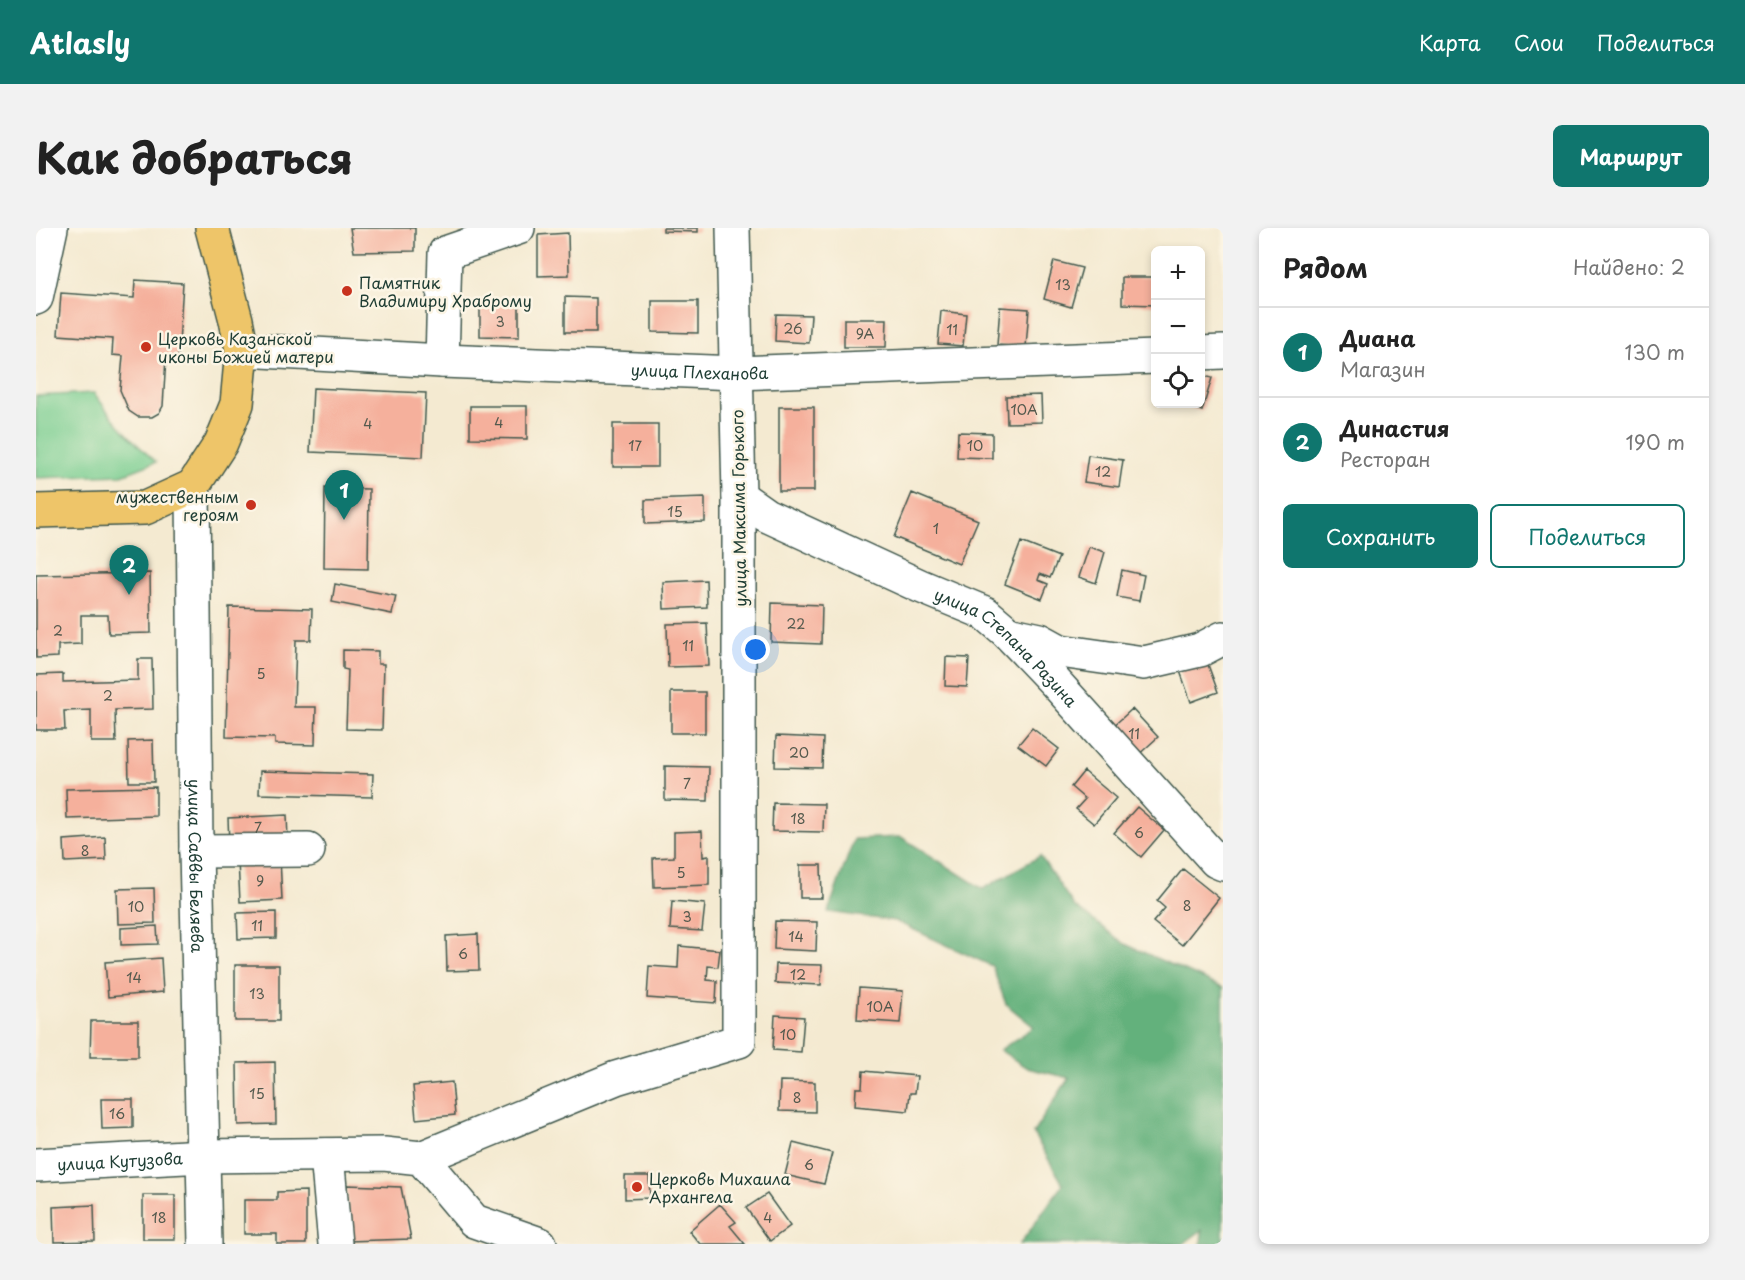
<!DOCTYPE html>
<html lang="ru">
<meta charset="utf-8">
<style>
body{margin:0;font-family:"Playpen Sans",sans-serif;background:#f2f2f2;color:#222}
.controls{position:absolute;right:18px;top:18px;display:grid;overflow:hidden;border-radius:9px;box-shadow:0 3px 9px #0003}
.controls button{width:54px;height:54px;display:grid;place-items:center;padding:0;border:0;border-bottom:2px solid #e0e0e0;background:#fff;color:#222;font:30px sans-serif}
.you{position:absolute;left:720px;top:422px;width:21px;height:21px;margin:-15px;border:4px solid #fff;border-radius:50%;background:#1a73e8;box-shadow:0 0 0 9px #1a73e833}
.badge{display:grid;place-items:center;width:39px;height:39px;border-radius:50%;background:#0f766e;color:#fff;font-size:20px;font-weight:700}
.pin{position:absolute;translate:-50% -50px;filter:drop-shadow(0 2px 3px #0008)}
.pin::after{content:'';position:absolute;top:32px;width:21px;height:18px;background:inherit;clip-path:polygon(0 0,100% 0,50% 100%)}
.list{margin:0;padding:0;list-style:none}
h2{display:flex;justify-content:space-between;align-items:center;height:78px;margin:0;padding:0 24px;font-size:26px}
h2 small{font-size:20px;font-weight:400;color:#767676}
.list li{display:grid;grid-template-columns:39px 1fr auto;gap:18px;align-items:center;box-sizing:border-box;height:90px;padding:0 24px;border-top:2px solid #e0e0e0}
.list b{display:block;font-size:22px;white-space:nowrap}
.list p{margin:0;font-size:20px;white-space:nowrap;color:#767676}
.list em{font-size:20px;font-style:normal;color:#767676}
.actions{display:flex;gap:12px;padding:18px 24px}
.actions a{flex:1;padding:14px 0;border:2px solid #0f766e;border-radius:9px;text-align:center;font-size:21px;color:#0f766e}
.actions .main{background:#0f766e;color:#fff}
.icon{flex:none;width:33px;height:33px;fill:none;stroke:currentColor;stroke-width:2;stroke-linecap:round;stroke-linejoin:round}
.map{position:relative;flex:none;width:1187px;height:1016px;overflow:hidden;border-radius:9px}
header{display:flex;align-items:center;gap:36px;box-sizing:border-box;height:84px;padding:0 30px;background:#0f766e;color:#fff}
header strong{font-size:28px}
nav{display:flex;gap:33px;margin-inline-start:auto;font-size:21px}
.intro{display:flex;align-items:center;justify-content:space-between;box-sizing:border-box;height:144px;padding:0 36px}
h1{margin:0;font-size:42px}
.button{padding:15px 27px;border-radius:9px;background:#0f766e;color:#fff;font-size:21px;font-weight:700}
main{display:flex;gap:36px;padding:0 36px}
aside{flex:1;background:#fff;border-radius:9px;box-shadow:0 3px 9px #0003}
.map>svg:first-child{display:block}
.green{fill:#7ace91;stroke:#4c8662;stroke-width:1.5}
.forest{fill:#63b17b;stroke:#417758;stroke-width:1.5}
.building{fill:#f5b09c}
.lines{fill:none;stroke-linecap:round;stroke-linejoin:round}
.minor-casing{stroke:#3f574c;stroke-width:36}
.major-casing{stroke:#3f574c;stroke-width:36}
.minor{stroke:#fff;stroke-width:33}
.major{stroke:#eec569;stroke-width:33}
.poi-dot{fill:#c8321e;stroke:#fcf5e5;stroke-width:2}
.labels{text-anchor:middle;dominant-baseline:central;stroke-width:5;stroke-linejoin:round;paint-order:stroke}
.number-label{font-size:14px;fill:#545a4e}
.poi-label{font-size:16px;fill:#1f3d34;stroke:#fcf5e5;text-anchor:start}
.street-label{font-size:16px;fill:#1f3d34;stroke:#fcf5e5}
</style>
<header>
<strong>Atlasly</strong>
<nav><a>Карта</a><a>Слои</a><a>Поделиться</a></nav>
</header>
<div class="intro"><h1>Как добраться</h1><a class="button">Маршрут</a></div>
<main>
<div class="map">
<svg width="1187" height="1016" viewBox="0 0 1187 1016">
<rect width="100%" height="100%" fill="#fcf5e5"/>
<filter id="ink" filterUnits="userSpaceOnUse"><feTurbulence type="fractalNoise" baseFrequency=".0167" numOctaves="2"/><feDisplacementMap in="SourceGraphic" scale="12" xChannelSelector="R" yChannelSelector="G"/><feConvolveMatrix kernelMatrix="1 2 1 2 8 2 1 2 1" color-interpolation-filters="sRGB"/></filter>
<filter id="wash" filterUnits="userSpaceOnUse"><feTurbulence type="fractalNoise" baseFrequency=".008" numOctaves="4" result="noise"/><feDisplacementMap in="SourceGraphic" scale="24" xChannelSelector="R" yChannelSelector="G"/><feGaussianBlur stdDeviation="1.35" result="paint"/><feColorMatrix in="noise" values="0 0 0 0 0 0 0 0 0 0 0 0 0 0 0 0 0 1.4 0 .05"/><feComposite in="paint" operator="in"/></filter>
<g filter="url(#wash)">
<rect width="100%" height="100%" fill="#f4ead1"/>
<path class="green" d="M58,165C76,191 96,213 120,234L86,247L0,250V168Z"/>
<path class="forest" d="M865,609L947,661L1004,628L1038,678L1089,716L1187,760V1016H1165L1166,1002L1147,1016H984L1027,956L997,905L1033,850L991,840L964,822L998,799L970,776L956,738L859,693L792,684L818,611Z"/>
<g id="blocks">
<path class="building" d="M314,0H379V23L318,24Z
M627,0H662V4L627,3Z
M532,5L533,47L502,48V7Z
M1018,33L1046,40L1035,79L1008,71Z
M1086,49H1120V77L1086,76Z
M99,52L147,55L142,131L130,130L127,178L123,185L116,189H102L93,183L84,162L87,128L76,127L77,111L22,107L25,65L98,70Z
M529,69L560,70V104H529Z
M616,73H662V105L616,104Z
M444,77H483V109L444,108Z
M964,79L993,81L990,119L961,117Z
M905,83L930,86L927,118L902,116Z
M740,86L775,87L773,115L739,113Z
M808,91H851L850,119H808Z
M1164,147L1176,150L1166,183L1143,176H1164Z
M277,160L390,165L387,229L274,224Z
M1005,167L1006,194L971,195L970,168Z
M434,178H491V211L434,210Z
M743,179H778V263H743Z
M577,196H622V239H577Z
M922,204L956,205V230L921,229Z
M1052,227L1087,232L1083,259L1048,254Z
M289,260L333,261L332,341L288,340Z
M876,265L942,292L923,336L858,309Z
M669,270V294L609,296V272Z
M985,314L1023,329L1014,350L1004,346L1002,352L1012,356L1006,371L969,356Z
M1053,319L1069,324L1060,355L1043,349Z
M1086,342L1108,347L1103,373L1081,369Z
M114,345L115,405L73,406L72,387H45V416L22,417V429L0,430V347Z
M670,352L671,379L628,381L627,354Z
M299,356L360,368L356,386L296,374Z
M736,375L786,377L785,416L735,414Z
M193,379L276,381L275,412H260L258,479H280L279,517L239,516V510L190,509Z
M671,395L673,438L632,439L631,396Z
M307,422L342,423V436H348L346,502L310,501L312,442L307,441Z
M910,429L933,430L931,459L909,458Z
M102,431H116L117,481L79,482L80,514H55V482L28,483L29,502H0V447L27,446V454L102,452Z
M1171,434L1182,464L1155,474L1144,443Z
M635,464H669V505H635Z
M1096,481L1122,509L1099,530L1074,501Z
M996,500L1023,521L1010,538L982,517Z
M740,508L787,510L786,540L739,539Z
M117,512L118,554H93L92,513Z
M629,538L673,539L672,573L629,572Z
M224,543L337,546L336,569L223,566Z
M1048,543L1080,570L1058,596L1040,581L1049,571L1035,559Z
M120,559V588L31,591L30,561Z
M737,575L788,576L787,604L736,603Z
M1101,579L1128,602L1105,629L1078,605Z
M251,587L252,612L193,615L192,590Z
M666,603L667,629L673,628V657L618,659L617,630L638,629V604Z
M69,609L70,632L29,634L28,612Z
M244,630L246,672L204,674L202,632Z
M764,637H785L786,670H764Z
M1147,641L1183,670L1146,717L1117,694L1129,680L1121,673Z
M118,660L119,695L82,696L81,661Z
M636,673L669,676L666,703L634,701Z
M240,684V710L202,711L201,685Z
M739,693L781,694L780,723L738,721Z
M121,698L122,716L85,717V700Z
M442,706L443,742L411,743L410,708Z
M643,718L684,722L682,739L672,738L671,752L681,753L680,775L611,770L613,738L642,740Z
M125,730L127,764L72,769L69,734Z
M740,736L786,737L785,757L739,755Z
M199,737H243V793H199Z
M823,760L867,763L864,795L821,792Z
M739,787L768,789L765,824L737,822Z
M55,793H102V829H54Z
M239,834L240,896L202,897L201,835Z
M827,843L881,848L879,865H874L872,883L819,878L820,860H826Z
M744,853L779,854V884L743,883Z
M416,854L419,887L380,891L377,858Z
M65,871H97V900L66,901Z
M757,915L796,925L788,956L749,947Z
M589,948H613L614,970L589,971Z
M311,957L365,959L375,1011L312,1013Z
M270,963V1016H241V1006H208V972H241V964Z
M731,966L754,998L734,1013L710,980Z
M107,967H139V1011H107Z
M684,976L700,994L694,998L709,1016H664L653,1003Z
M58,977L59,1013L18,1014L17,979Z"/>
</g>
</g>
<g filter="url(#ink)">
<use href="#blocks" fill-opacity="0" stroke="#3f574c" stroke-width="1.5"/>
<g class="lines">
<g class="minor-casing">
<g id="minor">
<path d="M0,70L15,0"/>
<path id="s1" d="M206,122L406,133L700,145L1120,129"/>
<path d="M1164,125L1187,124"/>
<path d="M406,133L409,25L482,0"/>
<path id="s2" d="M157,258L160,623L169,1016"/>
<path id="s3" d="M703,268L730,287L884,358L949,385L971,404L1018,453L1180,633L1187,636"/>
<path d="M976,406L1004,412L1024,423L1108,435L1164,422L1187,410"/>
<path d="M160,623L272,622"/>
<path d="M291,927L299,1016"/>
<path d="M385,930L580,850L703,813V268L697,0"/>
<path id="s4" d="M0,937L168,928L348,926L385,930L438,993L504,1016"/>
</g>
</g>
<g class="major-casing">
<path id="major" d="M0,283L109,280L157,258L185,215L201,176L206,122L200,92L176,0"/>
</g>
<use href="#minor" class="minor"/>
<use href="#major" class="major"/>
</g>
</g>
<g class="poi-dot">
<circle cx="311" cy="63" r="6"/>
<circle cx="110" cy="119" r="6"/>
<circle cx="215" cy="277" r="6"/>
<circle cx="601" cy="959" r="6"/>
</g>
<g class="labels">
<g class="number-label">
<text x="1027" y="56">13</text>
<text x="464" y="93">3</text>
<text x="757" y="100">26</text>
<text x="916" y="101">11</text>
<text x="829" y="105">9А</text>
<text x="988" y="181">10А</text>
<text x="463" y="194">4</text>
<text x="332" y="195">4</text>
<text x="599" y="217">17</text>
<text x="939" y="217">10</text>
<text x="1067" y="243">12</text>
<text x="639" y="283">15</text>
<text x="900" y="300">1</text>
<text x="760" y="395">22</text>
<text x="22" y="402">2</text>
<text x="652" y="417">11</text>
<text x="225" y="445">5</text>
<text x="72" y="467">2</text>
<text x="1098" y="505">11</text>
<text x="763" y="524">20</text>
<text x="651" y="555">7</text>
<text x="762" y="590">18</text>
<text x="222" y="599">7</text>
<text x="1103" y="604">6</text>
<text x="49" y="622">8</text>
<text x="645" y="644">5</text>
<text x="224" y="652">9</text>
<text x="1151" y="677">8</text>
<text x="100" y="678">10</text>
<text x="651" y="688">3</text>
<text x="221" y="697">11</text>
<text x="760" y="708">14</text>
<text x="427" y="725">6</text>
<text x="762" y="746">12</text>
<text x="98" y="749">14</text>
<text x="221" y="765">13</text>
<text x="844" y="778">10А</text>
<text x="752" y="806">10</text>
<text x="221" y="865">15</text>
<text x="761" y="869">8</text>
<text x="81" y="885">16</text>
<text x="773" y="936">6</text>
<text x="123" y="989">18</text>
<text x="732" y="989">4</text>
</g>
<g class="poi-label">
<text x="323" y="54">Памятник<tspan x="323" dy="18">Владимиру Храброму</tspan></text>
<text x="122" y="110">Церковь Казанской<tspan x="122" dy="18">иконы Божией матери</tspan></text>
<text x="203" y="268" text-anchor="end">мужественным<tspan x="203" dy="18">героям</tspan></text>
<text x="613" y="950">Церковь Михаила<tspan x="613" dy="18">Архангела</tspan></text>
</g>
<g class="street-label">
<text stroke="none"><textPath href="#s1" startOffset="458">улица Плеханова</textPath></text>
<text transform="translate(702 280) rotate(-91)">улица Максима Горького</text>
<text stroke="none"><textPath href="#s3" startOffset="310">улица Степана Разина</textPath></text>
<text stroke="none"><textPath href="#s2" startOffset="380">улица Саввы Беляева</textPath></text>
<text stroke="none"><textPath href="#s4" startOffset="84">улица Кутузова</textPath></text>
</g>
</g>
</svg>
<div class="controls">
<button>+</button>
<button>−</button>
<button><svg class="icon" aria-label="locate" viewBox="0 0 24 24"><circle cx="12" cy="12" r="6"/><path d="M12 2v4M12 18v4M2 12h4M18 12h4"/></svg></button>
</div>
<div class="you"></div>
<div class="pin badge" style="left:308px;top:292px">1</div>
<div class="pin badge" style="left:93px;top:367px">2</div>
</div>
<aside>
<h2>Рядом<small>Найдено: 2</small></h2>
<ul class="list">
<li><span class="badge">1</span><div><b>Диана</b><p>Магазин</p></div><em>130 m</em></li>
<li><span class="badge">2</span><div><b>Династия</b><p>Ресторан</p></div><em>190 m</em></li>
</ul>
<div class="actions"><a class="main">Сохранить</a><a>Поделиться</a></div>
</aside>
</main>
